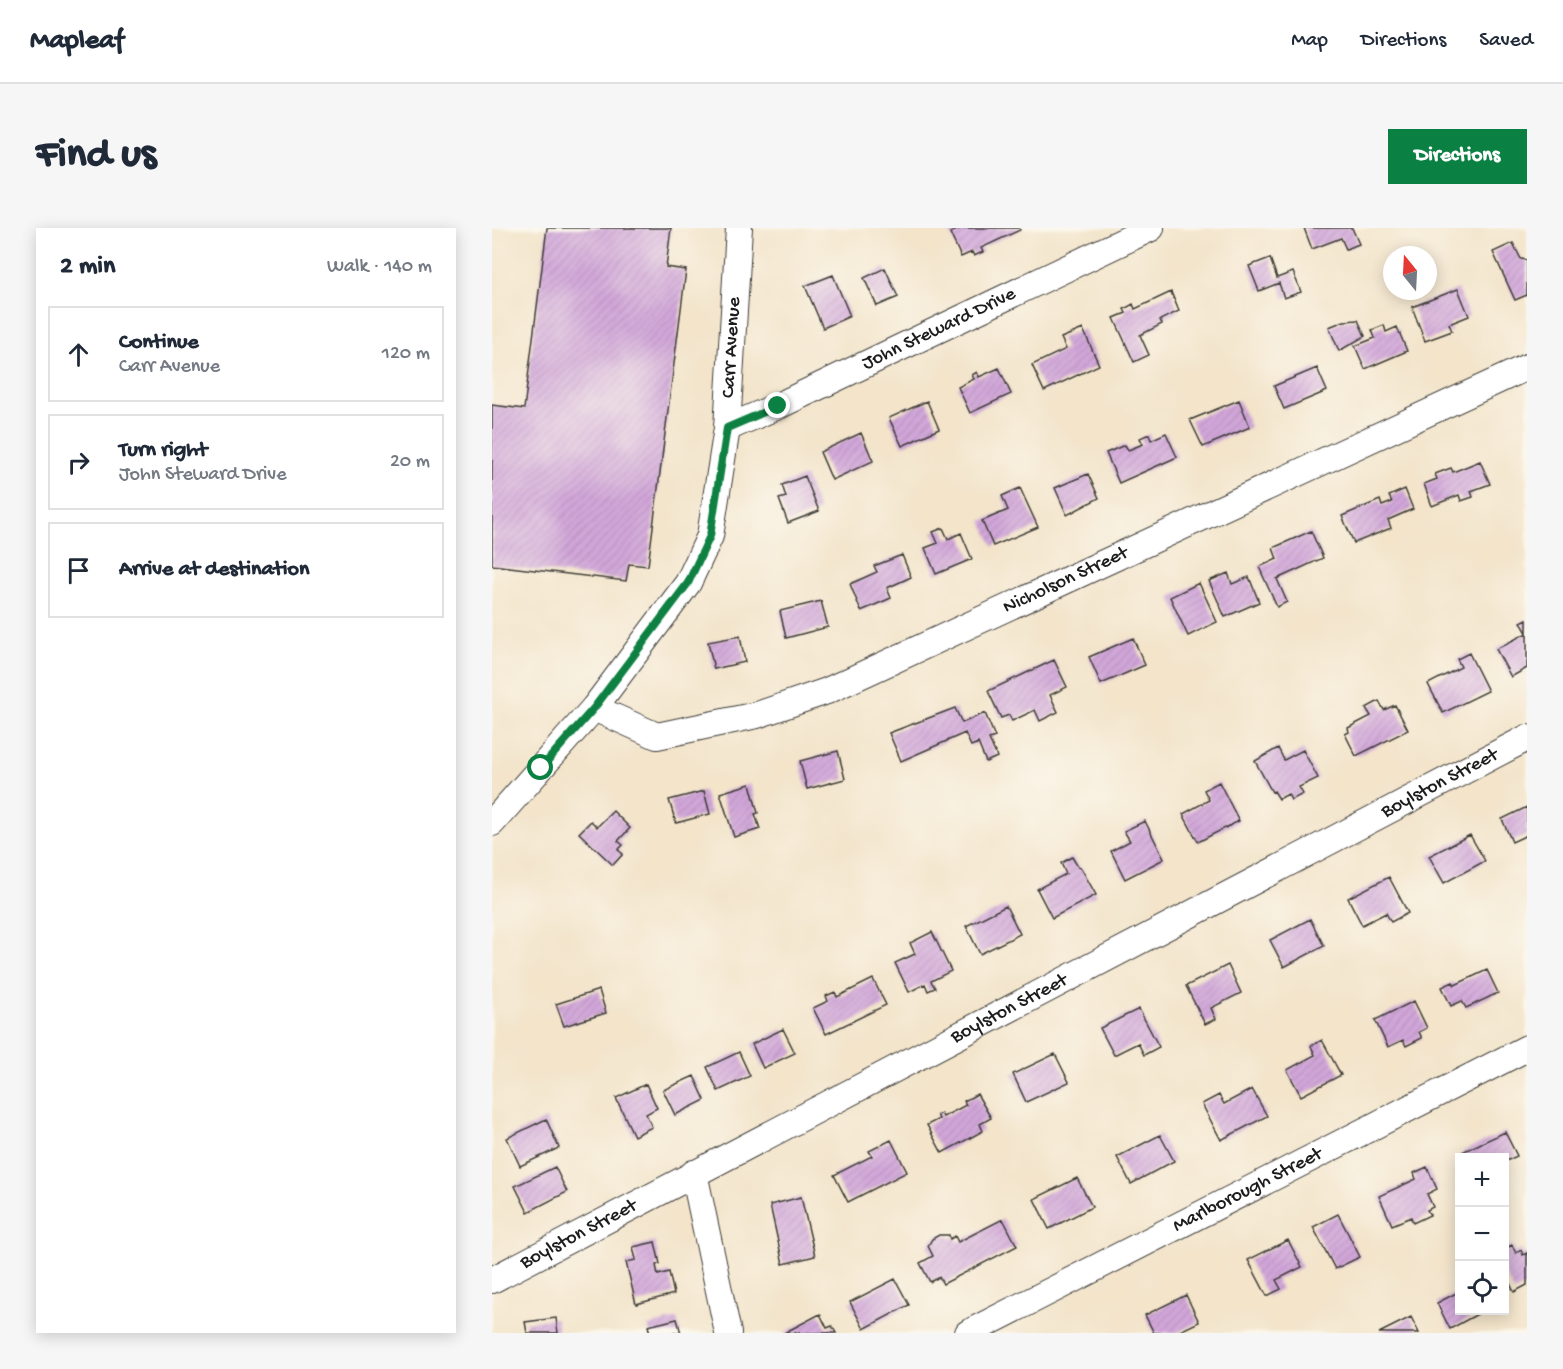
<!DOCTYPE html>
<meta charset="utf-8">
<style>
body{margin:0;font-family:"Gochi Hand",sans-serif;background:#f6f6f7;color:#1f2937}
.controls{position:absolute;right:18px;bottom:18px;display:grid;overflow:hidden;border-radius:0px;box-shadow:0 3px 15px #0003}
.controls button{width:54px;height:54px;display:grid;place-items:center;padding:0;border:0;border-bottom:2px solid #e0e1e3;background:#fff;color:#1f2937;font:30px sans-serif}
.compass{position:absolute;left:891px;top:18px;width:54px;height:54px;border-radius:50%;background:#fff;box-shadow:0 3px 15px #0003;rotate:342deg}
.stop{position:absolute;width:18px;height:18px;margin:-14px;border:4px solid #0b8043;border-radius:50%;background:#fff}
.stop.end{background:#0b8043;border-color:#fff;box-shadow:0 2px 6px #0008}
.list{margin:0;padding:0;list-style:none}
h2{display:flex;justify-content:space-between;align-items:center;height:78px;margin:0;padding:0 24px;font-size:26px}
h2 small{font-size:20px;font-weight:400;color:#747a83}
.list li{display:grid;grid-template-columns:39px 1fr auto;gap:18px;align-items:center;box-sizing:border-box;height:96px;margin:0 12px 12px;padding:0 12px;border:2px solid #e0e1e3;border-radius:0px}
.list b{display:block;font-size:22px;white-space:nowrap}
.list p{margin:0;font-size:20px;white-space:nowrap;color:#747a83}
.list em{font-size:20px;font-style:normal;color:#747a83}
.icon{flex:none;width:33px;height:33px;fill:none;stroke:currentColor;stroke-width:2;stroke-linecap:round;stroke-linejoin:round}
.map{position:relative;flex:none;width:1035px;height:1105px;overflow:hidden;border-radius:0px}
header{display:flex;align-items:center;gap:36px;box-sizing:border-box;height:84px;padding:0 30px;background:#fff;border-bottom:2px solid #e0e1e3}
header strong{font-size:28px}
nav{display:flex;gap:33px;margin-inline-start:auto;font-size:21px}
.intro{display:flex;align-items:center;justify-content:space-between;box-sizing:border-box;height:144px;padding:0 36px}
h1{margin:0;font-size:42px}
.button{padding:15px 27px;border-radius:0px;background:#0b8043;color:#fff;font-size:21px;font-weight:700}
main{display:flex;gap:36px;padding:0 36px}
aside{flex:1;background:#fff;border-radius:0px;box-shadow:0 3px 15px #0003}
.map>svg:first-child{display:block}
.building{fill:url(#building-hatch)}
.lines{fill:none;stroke-linecap:round;stroke-linejoin:round}
.minor-casing{stroke:#3c3a36;stroke-width:28}
.minor{stroke:#fff;stroke-width:26}
.route{stroke:#0b8043;stroke-width:8}
.labels{text-anchor:middle;dominant-baseline:central;stroke-width:6;stroke-linejoin:round;paint-order:stroke}
.street-label{font-size:20px;fill:#1c1c1c;stroke:#fbf7ec}
</style>
<header>
<strong>Mapleaf</strong>
<nav><a>Map</a><a>Directions</a><a>Saved</a></nav>
</header>
<div class="intro"><h1>Find us</h1><a class="button">Directions</a></div>
<main>
<aside>
<h2>2 min<small>Walk · 140 m</small></h2>
<ul class="list">
<li><svg class="icon" aria-label="ahead" viewBox="0 0 24 24"><path d="M12 20V5M6 11l6-6 6 6"/></svg><div><b>Continue</b><p>Carr Avenue</p></div><em>120 m</em></li>
<li><svg class="icon" aria-label="right" viewBox="0 0 24 24"><path d="M7 20v-9h11M14 6l5 5-5 5"/></svg><div><b>Turn right</b><p>John Steward Drive</p></div><em>20 m</em></li>
<li><svg class="icon" aria-label="arrive" viewBox="0 0 24 24"><path d="M6 21V4h12l-3 4 3 4H6"/></svg><div><b>Arrive at destination</b></div></li>
</ul>
</aside>
<div class="map">
<svg width="1035" height="1105" viewBox="0 0 1035 1105">
<defs>
<pattern id="building-hatch" width="6" height="6" patternUnits="userSpaceOnUse" patternTransform="scale(1.5)"><rect width="6" height="6" fill="#d2a7da"/><path d="M-1 1l2-2M0 6l6-6M5 7l2-2" fill="none" stroke="#b48fba"/></pattern>
</defs>
<rect width="100%" height="100%" fill="#fbf7ec"/>
<filter id="ink" filterUnits="userSpaceOnUse"><feTurbulence type="fractalNoise" baseFrequency=".0167" numOctaves="2"/><feDisplacementMap in="SourceGraphic" scale="12" xChannelSelector="R" yChannelSelector="G"/><feConvolveMatrix kernelMatrix="1 2 1 2 8 2 1 2 1" color-interpolation-filters="sRGB"/></filter>
<filter id="wash" filterUnits="userSpaceOnUse"><feTurbulence type="fractalNoise" baseFrequency=".008" numOctaves="4" result="noise"/><feDisplacementMap in="SourceGraphic" scale="24" xChannelSelector="R" yChannelSelector="G"/><feGaussianBlur stdDeviation="1.35" result="paint"/><feColorMatrix in="noise" values="0 0 0 0 0 0 0 0 0 0 0 0 0 0 0 0 0 1.4 0 .05"/><feComposite in="paint" operator="in"/></filter>
<g filter="url(#wash)">
<rect width="100%" height="100%" fill="#f3e4ca"/>
<g id="blocks">
<path class="building" d="M55,0H179L174,39L194,42L156,338L137,336L134,353L0,337V177L32,181Z
M469,0H527L528,2L489,20L491,24L482,28L480,24L469,29L458,5Z
M812,0H860L867,16L854,21L849,10L820,21Z
M1021,15L1029,31L1035,32V67L1023,72L1001,24Z
M778,30L785,50L801,44L809,64L792,70L787,55L767,63L757,38Z
M393,40L406,69L385,78L372,50Z
M341,47L358,88L331,100L313,58Z
M966,61L977,88L957,96L960,103L933,113L920,79Z
M679,64L687,83L668,92L670,96L648,107L657,127L642,134L622,90L634,85L632,81L641,76L643,81Z
M866,92L873,108L847,123L837,99L852,93Z
M892,97L894,104L905,99L915,123L873,141L863,118L883,110L880,102Z
M591,101L607,137L552,163L540,137L574,121L569,110Z
M507,140L519,166L478,185L466,159L482,151L480,147L485,144L487,149Z
M825,140L835,163L792,181L782,158Z
M747,172L758,199L711,219L698,192Z
M435,173L447,201L410,218L397,190Z
M369,205L381,233L340,252L328,224Z
M674,205L685,229L627,255L614,225L633,217L636,222L651,216L648,210L657,206L659,212Z
M988,233L998,256L979,263L981,269L969,273L967,267L940,278L932,256L945,251L943,246L959,240L961,244Z
M596,246L607,270L575,287L563,260Z
M313,248L327,283L296,295L287,271L294,269L290,257Z
M528,260L546,299L501,318L490,293L516,282L510,268Z
M913,261L921,281L896,292L899,300L862,315L850,288L888,272L890,278L900,274L897,268Z
M451,300L456,311L469,305L480,331L444,346L433,320L446,315L441,304Z
M819,303L831,330L785,351L795,374L785,379L767,339L785,331L781,320Z
M410,327L419,349L395,360L399,370L369,383L358,356L385,344L382,338Z
M736,345L740,356L757,349L767,374L733,389L717,353Z
M707,355L725,394L696,408L678,369Z
M329,373L336,399L294,410L288,383Z
M1035,391V440L1019,449L1004,421L1035,405L1029,394Z
M248,408L253,434L222,441L216,414Z
M641,410L653,437L609,456L597,429Z
M977,425L996,463L951,485L936,456L969,439L965,431Z
M562,432L575,459L558,467L566,484L548,493L543,482L520,493L517,487L509,490L496,463Z
M887,473L892,482L903,477L916,502L864,528L853,506L857,504L856,500L879,488L874,480Z
M463,480L470,495L493,485L503,509L497,511L505,529L494,534L486,515L479,518L473,505L409,533L397,505Z
M786,520L792,532L811,522L826,550L807,559L811,566L799,572L796,566L787,571L782,563L780,564L763,533Z
M346,523L353,551L315,561L308,533Z
M727,554L747,593L706,614L691,586L717,572L712,562Z
M258,556L266,585L263,586L268,601L242,609L228,565Z
M212,563L218,586L184,595L177,572Z
M1035,579V607L1020,614L1010,591Z
M121,583L138,600L126,613L131,617L126,622L131,626L121,637L87,605L99,593L105,599Z
M653,593L672,631L633,651L619,623L638,613L632,603Z
M978,607L993,633L952,655L937,628Z
M580,629L586,639L589,640L604,667L560,690L545,661L574,646L569,635Z
M897,649L916,685L899,694L894,685L870,697L856,670Z
M514,678L528,706L488,726L474,698Z
M818,691L832,718L792,739L778,712Z
M440,704L459,743L439,753L443,760L436,763L433,756L417,764L403,735L423,726L418,715Z
M736,737L749,765L719,780L724,791L713,796L694,758Z
M995,742L1006,765L974,780L970,773L959,778L950,759L961,754L963,757Z
M381,751L394,777L334,806L321,780L336,773L334,768L343,764L345,769Z
M107,762L114,785L72,798L64,776Z
M922,773L935,800L927,804L930,810L914,818L911,812L896,819L883,792Z
M647,781L667,819L652,827L646,815L622,827L608,800Z
M291,801L303,825L271,840L260,816Z
M830,812L849,847L809,868L795,842L823,827L819,818Z
M247,824L258,848L226,863L215,839Z
M563,826L577,854L534,874L521,846Z
M202,848L213,872L183,887L171,862Z
M154,856L165,880L154,886L160,899L142,908L124,870Z
M760,861L775,888L729,912L710,876L727,867L732,876Z
M485,866L499,890L488,896L491,903L450,925L435,897L447,891L445,887L449,885L451,889L474,877L472,873Z
M54,891L67,920L28,938L15,910Z
M1013,904L1025,928L1012,934V930H973L970,924Z
M668,907L682,933L639,956L625,929Z
M399,912L415,944L356,974L342,947L380,928L377,923Z
M63,939L75,964L36,984L23,958Z
M935,939L945,961L935,966L941,979L935,982L938,987L921,995L919,989L900,997L887,968L924,951L922,945Z
M585,950L600,979L557,1001L542,971Z
M309,969L323,1028L291,1036L278,977Z
M846,986L868,1029L843,1041L821,999Z
M511,991L525,1018L451,1056L447,1049L438,1054L428,1035L441,1028L436,1018L440,1011L447,1007H457L458,1011L463,1008L466,1014Z
M796,1012L810,1039L784,1052L789,1061L775,1068L756,1032Z
M163,1014L168,1036L164,1037L166,1047L177,1044L182,1066L144,1076L134,1034L144,1032L141,1019Z
M1020,1017L1024,1025L1029,1022L1031,1027L1035,1025V1057L1022,1064L1012,1043V1021Z
M403,1051L417,1077L372,1101L358,1074Z
M968,1063V1082H993L958,1101L945,1075Z
M694,1067L707,1094L684,1105H662L653,1087Z
M328,1086L335,1100L340,1098L344,1105H292Z
M919,1089L927,1105H887Z
M64,1090L66,1105H35L33,1094Z
M185,1091L189,1105H158L156,1098Z"/>
</g>
</g>
<g filter="url(#ink)">
<use href="#blocks" fill-opacity="0" stroke="#3c3a36" stroke-width="1.5"/>
<g class="lines">
<g class="minor-casing">
<g id="minor">
<path id="s1" d="M235,200L286,178L659,0"/>
<path id="s2" d="M102,480L165,508L265,487L335,463L1035,139"/>
<path id="s3" d="M0,595L102,480L196,355L218,308L235,200L247,0"/>
<path d="M202,945L236,1105"/>
<path id="s4" d="M0,1052L1035,510"/>
<path id="s5" d="M476,1105L1035,820"/>
</g>
</g>
<use href="#minor" class="minor"/>
</g>
</g>
<g class="lines" filter="url(#ink)">
<path class="route" d="M49,540L102,480L196,355L218,308L235,200L286,178"/>
</g>
<g class="labels">
<g class="street-label">
<text stroke="none"><textPath href="#s1" startOffset="234">John Steward Drive</textPath></text>
<text stroke="none"><textPath href="#s3" startOffset="552">Carr Avenue</textPath></text>
<text stroke="none"><textPath href="#s2" startOffset="508">Nicholson Street</textPath></text>
<text stroke="none"><textPath href="#s4" startOffset="1070">Boylston Street</textPath></text>
<text stroke="none"><textPath href="#s4" startOffset="584">Boylston Street</textPath></text>
<text stroke="none"><textPath href="#s5" startOffset="314">Marlborough Street</textPath></text>
<text stroke="none"><textPath href="#s4" startOffset="98">Boylston Street</textPath></text>
</g>
</g>
</svg>
<div class="controls">
<button>+</button>
<button>−</button>
<button><svg class="icon" aria-label="locate" viewBox="0 0 24 24"><circle cx="12" cy="12" r="6"/><path d="M12 2v4M12 18v4M2 12h4M18 12h4"/></svg></button>
</div>
<svg class="compass" viewBox="-18 -18 36 36"><path d="M0-13l5 13h-10z" fill="#e53935"/><path d="M0 13l5-13h-10z" fill="#747a83"/></svg>
<div class="stop" style="left:49px;top:540px"></div>
<div class="stop end" style="left:286px;top:178px"></div>
</div>
</main>
